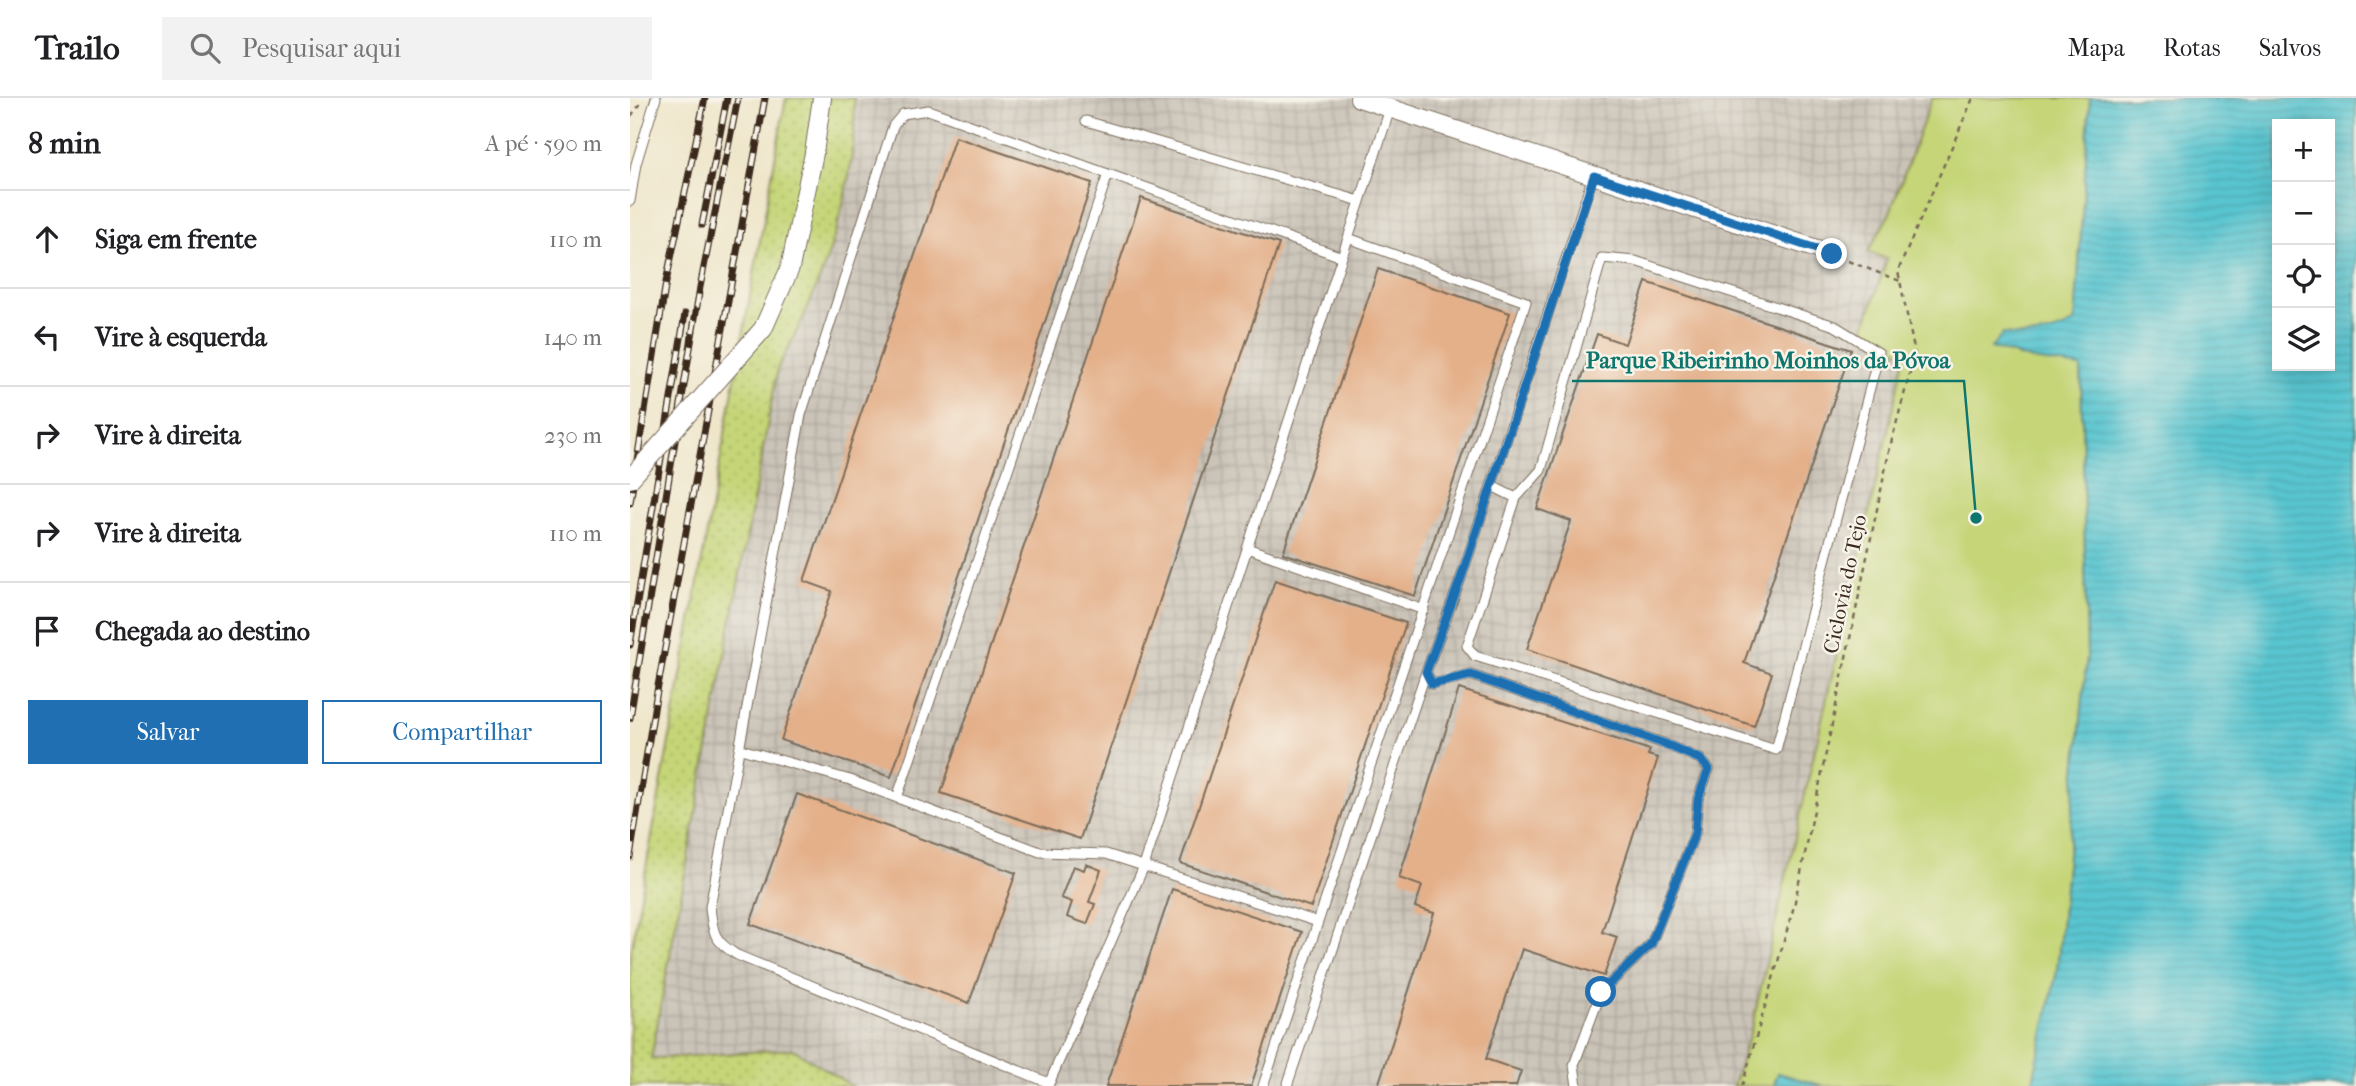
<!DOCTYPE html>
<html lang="pt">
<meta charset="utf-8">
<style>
body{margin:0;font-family:"IM FELL French Canon",serif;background:#f2f2f2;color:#202124}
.controls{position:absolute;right:21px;top:21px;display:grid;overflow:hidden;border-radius:0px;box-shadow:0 7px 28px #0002}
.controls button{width:63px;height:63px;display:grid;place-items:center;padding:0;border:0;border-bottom:2px solid #e0e0e0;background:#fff;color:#202124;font:35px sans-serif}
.stop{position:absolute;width:21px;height:21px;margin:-16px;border:5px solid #1f6fb2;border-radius:50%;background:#fff}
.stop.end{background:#1f6fb2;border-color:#fff;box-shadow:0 2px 7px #0008}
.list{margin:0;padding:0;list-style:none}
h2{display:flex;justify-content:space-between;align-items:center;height:91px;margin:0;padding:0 28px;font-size:30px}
h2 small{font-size:23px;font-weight:400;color:#757577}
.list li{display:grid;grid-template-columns:46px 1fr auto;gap:21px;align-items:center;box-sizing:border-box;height:98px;padding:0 28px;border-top:2px solid #e0e0e0}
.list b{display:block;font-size:26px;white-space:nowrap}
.list em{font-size:23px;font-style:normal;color:#757577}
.actions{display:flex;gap:14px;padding:21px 28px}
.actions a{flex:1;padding:16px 0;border:2px solid #1f6fb2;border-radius:0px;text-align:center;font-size:24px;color:#1f6fb2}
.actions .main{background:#1f6fb2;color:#fff}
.icon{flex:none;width:38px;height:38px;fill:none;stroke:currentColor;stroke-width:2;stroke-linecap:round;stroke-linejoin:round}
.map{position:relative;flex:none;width:1726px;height:988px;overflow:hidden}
header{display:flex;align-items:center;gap:42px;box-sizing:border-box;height:98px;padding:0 35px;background:#fff;border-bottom:2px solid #e0e0e0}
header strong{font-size:33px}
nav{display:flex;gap:38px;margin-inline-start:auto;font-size:24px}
.search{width:490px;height:63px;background:#f2f2f2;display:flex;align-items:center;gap:18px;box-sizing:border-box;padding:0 24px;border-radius:0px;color:#757577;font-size:26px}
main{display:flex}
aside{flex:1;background:#fff}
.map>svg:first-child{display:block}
.industrial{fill:url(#industrial-grid)}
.grass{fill:url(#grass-dots);stroke:#80804a;stroke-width:2}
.park{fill:#c5d577;stroke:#80804a;stroke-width:2}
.water{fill:url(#water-rules);stroke:#4a7877;stroke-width:2;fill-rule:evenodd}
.building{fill:#e4b08a}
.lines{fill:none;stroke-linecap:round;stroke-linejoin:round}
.service-casing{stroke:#7a6c5a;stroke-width:11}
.minor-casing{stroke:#7a6c5a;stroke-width:20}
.path{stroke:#7a6c5a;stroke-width:2.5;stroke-dasharray:5 5;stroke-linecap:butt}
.service{stroke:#fff;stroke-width:9}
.minor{stroke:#fff;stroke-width:18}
.rail-casing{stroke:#3b2a1e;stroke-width:7}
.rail{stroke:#f7f3e8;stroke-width:4.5;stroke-dasharray:13;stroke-linecap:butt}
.minor-bridge-casing{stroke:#7a6c5a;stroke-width:20;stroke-linecap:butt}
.minor-bridge{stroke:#fff;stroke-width:18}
.route{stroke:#1f6fb2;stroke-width:9}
.labels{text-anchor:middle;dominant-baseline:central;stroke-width:5;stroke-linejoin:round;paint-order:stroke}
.street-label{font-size:21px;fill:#3b2a1e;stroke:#f7f3e8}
.leader{fill:none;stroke:#0f766e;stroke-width:2.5}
.callout-dot{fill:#0f766e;stroke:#f7f3e8;stroke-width:2.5}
.callout-label{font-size:23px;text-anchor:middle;font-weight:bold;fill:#0f766e;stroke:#f7f3e8;stroke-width:5;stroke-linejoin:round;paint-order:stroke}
</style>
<header>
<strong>Trailo</strong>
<div class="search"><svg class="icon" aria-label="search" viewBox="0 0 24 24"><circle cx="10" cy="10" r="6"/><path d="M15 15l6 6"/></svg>Pesquisar aqui</div>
<nav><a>Mapa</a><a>Rotas</a><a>Salvos</a></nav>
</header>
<main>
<aside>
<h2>8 min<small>A pé · 590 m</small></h2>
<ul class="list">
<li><svg class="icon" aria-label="ahead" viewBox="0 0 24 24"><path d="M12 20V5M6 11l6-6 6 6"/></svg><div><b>Siga em frente</b></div><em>110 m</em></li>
<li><svg class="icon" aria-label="left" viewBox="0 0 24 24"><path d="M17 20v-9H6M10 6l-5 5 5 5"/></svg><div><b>Vire à esquerda</b></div><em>140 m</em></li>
<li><svg class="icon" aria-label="right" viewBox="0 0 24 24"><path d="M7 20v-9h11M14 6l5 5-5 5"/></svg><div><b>Vire à direita</b></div><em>230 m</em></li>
<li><svg class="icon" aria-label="right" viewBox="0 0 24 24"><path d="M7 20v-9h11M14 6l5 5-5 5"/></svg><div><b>Vire à direita</b></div><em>110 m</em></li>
<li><svg class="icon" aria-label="arrive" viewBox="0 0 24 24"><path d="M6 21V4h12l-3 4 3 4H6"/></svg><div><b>Chegada ao destino</b></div></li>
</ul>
<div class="actions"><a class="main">Salvar</a><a>Compartilhar</a></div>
</aside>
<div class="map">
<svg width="1726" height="988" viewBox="0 0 1726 988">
<defs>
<pattern id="industrial-grid" width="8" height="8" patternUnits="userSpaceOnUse" patternTransform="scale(1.75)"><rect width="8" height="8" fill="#cac3b8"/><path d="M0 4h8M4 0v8" fill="none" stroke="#aea89e"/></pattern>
<pattern id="grass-dots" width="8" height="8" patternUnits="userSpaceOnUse" patternTransform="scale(1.75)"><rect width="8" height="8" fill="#c5d577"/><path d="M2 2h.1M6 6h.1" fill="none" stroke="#aab766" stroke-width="1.8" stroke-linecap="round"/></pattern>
<pattern id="water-rules" width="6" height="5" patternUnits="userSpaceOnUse" patternTransform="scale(1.75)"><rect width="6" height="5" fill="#59c5d0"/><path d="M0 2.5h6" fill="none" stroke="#4ea9b2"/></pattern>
</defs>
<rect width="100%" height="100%" fill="#f7f3e8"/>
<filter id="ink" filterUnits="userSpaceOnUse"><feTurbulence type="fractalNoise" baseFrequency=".0143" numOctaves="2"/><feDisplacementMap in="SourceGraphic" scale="14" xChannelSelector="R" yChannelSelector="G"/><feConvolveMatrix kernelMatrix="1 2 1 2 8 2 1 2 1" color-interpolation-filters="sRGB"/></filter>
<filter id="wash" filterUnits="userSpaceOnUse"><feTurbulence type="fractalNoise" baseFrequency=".00686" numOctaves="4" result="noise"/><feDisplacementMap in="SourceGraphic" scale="28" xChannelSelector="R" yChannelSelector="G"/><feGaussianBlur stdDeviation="1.57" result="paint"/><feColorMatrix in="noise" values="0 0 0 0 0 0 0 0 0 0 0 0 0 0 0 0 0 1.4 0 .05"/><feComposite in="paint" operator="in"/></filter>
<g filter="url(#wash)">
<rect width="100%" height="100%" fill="#efe6ca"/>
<path class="industrial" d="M224,0H1302L1259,117L1239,154L1257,161L1276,256L1122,928L1103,988H222L163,951L21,961L148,269L171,229L213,109L225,26Z"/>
<path class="grass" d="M156,0H224C229,88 191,193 148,269L21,961L163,951L222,988H0V858Z"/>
<path class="park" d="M1302,0H1460L1445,225C1421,238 1400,240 1372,236L1362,250L1403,262L1451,268L1457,558L1427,873L1402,988H1194L1148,976L1144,987L1147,988H1103L1122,928L1275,257L1234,231L1257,161L1238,154L1259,117Z"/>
<path class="water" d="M1460,0H1726V988H1402L1427,873L1457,558L1451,269L1403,262L1361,250L1372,236C1400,240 1421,238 1445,224ZM1700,26V268H1647V26Z
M1148,975L1194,988H1147L1144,987Z"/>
<g id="blocks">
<path class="building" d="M325,39L462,85L261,679L151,642L202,493L174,483Z
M511,100L649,146L450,741L311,695Z
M748,171L880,215L785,498L653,455Z
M1016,184L1221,252L1114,565L1142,575L1124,628L897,551L941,423L907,411L967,236L995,246Z
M645,482L776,525L681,809L550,765Z
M829,591L1020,652L1018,657L1028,660L972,834L987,839L974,878L892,851L856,961L891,973L886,988H748L804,815L785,809L792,788L769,780Z
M167,696L386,775L339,905L120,826Z
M456,766L471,772L459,804L465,806L457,826L437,819L442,804L431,800L443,768L454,772Z
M542,791L672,834L621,988H476Z"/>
</g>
</g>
<g filter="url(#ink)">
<use href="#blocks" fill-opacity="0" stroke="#7a6c5a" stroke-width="2"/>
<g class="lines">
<g class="service-casing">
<path id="service" d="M456,23L730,103
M0,103L6,66L26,0
M862,388L886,400L837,548L845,558L1146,652L1249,255L1205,228L1005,163L972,160L911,372L886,400
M617,450L794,512
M796,574L802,586L841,577L1035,646L1070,661L1079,671L1068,701L1065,735L1021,846L971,894L944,967L947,988
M111,651L220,682L410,754L476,756L688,824
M267,700L478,76
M419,985L107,857C84,843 83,836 80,809L171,317L263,28L273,16L298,12L712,159
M418,988L514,768L760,11
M633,988L896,204L718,140
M657,988L796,574L831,480L963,78"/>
</g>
<g class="minor-casing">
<path id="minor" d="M729,0L1202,156
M184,55L192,0"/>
</g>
<path class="path" d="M1,18L12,4
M1218,163L1270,183
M1112,988L1164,808L1260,349L1285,256L1268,173L1343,0"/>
<use href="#service" class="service"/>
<use href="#minor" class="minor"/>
<g class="rail-casing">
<path id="rail" d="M72,127L97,0
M0,405L36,184L75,0
M0,547L55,216
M0,620L70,189L108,0
M0,759L26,599L135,0"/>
</g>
<use href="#rail" class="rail"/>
<g class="minor-bridge-casing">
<path id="minor-bridge" d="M0,381L133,231L160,170L184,55"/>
</g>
<use href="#minor-bridge" class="minor-bridge"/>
</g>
</g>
<g class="lines" filter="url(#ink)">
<path class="route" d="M971,894L1021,846L1065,735L1068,701L1079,671L1070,661L1035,646L841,577L802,586L796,574L831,480L964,78L1202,156"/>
</g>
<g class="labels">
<g class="street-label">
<text transform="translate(1215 486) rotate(-78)">Ciclovia do Tejo</text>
</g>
</g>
<path class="leader" d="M1346 420L1334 283H942"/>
<circle class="callout-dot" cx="1346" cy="420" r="7"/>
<g class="callout-label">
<text x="1138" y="270">Parque Ribeirinho Moinhos da Póvoa</text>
</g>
</svg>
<div class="controls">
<button>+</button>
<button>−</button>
<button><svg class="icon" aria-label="locate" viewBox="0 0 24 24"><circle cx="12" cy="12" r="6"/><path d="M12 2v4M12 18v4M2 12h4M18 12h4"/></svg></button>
<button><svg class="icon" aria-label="layers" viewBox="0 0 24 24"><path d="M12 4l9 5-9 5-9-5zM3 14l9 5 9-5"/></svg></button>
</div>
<div class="stop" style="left:971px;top:894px"></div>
<div class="stop end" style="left:1202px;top:156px"></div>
</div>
</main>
